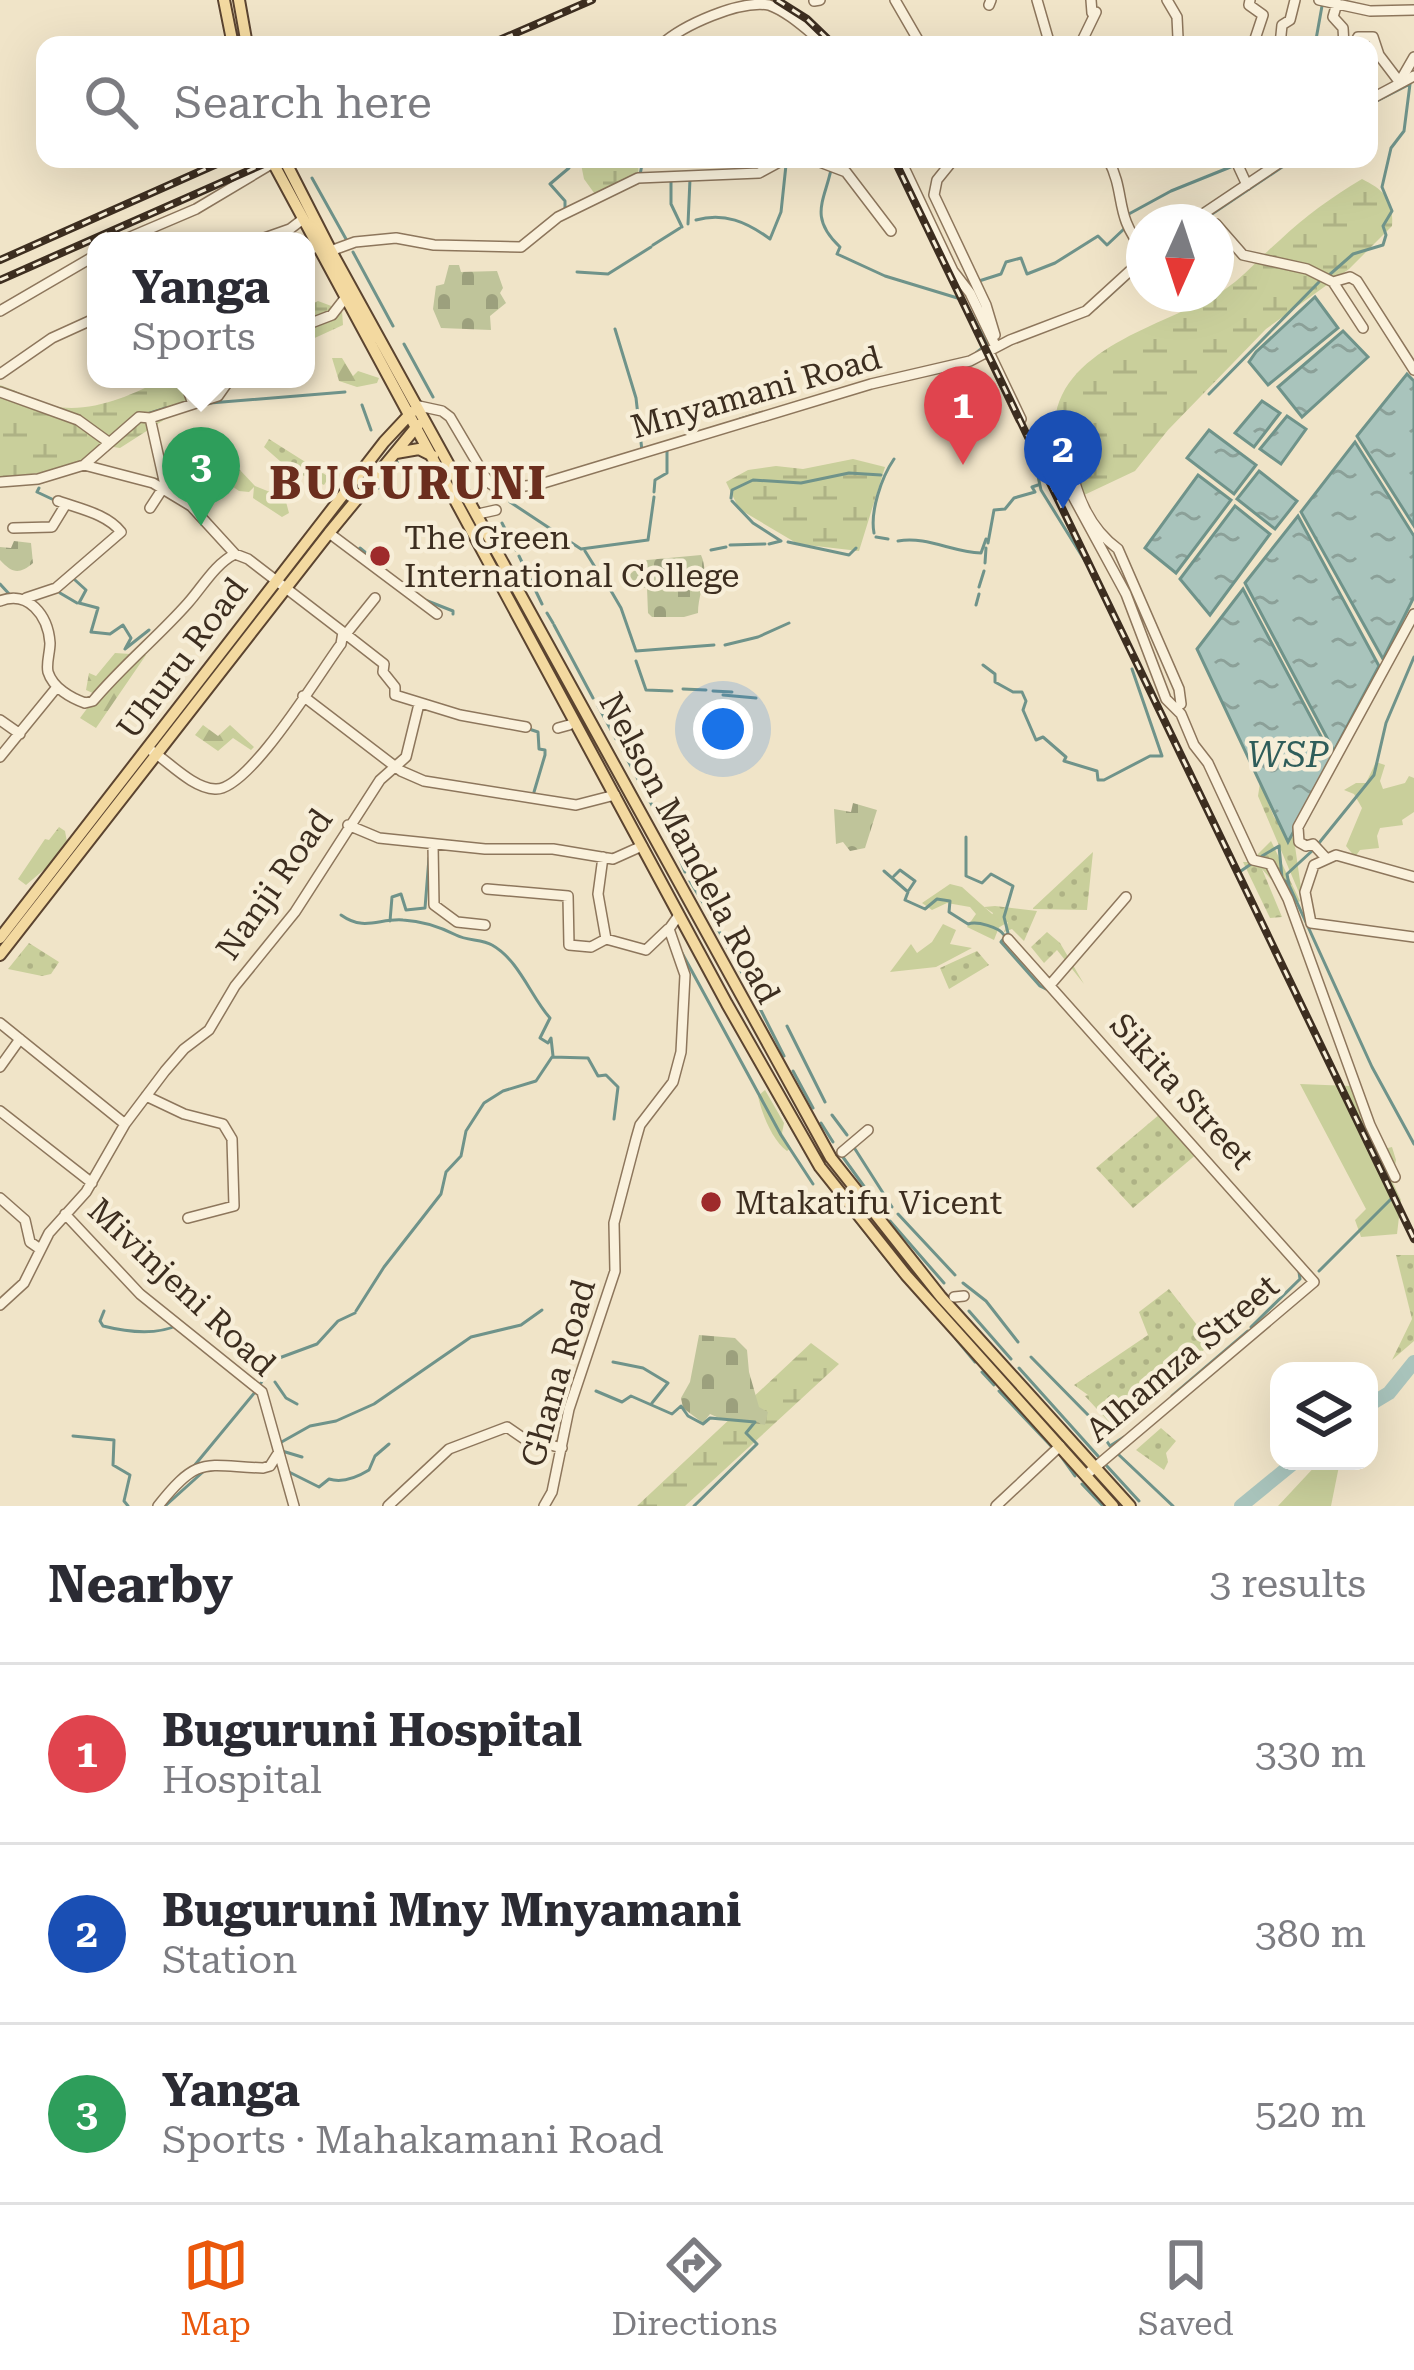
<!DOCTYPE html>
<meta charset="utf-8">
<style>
body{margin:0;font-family:"Roboto Serif",serif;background:#f7f7f7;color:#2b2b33}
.controls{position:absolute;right:36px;bottom:36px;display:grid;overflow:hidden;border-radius:24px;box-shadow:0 12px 48px #0002}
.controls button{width:108px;height:108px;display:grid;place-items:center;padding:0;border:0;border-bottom:3px solid #e1e1e2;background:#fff;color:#2b2b33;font:60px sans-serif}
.compass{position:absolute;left:1126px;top:204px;width:108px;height:108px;border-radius:50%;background:#fff;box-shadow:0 12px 48px #0002;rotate:183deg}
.you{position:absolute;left:723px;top:729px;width:42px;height:42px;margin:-30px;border:9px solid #fff;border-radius:50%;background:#1a73e8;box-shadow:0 0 0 18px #1a73e833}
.badge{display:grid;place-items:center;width:78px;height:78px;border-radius:50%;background:#ea580c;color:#fff;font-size:39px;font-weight:700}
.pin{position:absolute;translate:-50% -99px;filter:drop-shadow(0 3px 6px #0008)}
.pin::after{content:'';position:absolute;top:63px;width:42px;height:36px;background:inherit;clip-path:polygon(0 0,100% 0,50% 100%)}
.popup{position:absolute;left:87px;top:232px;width:228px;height:156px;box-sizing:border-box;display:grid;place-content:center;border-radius:24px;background:#fff;filter:drop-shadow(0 3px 9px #0005);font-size:39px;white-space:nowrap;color:#7c7c81}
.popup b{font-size:45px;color:#2b2b33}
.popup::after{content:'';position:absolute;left:50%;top:100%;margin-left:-24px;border:24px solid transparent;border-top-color:#fff}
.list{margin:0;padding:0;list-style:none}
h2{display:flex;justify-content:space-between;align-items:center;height:156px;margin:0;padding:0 48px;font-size:51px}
h2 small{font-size:39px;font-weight:400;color:#7c7c81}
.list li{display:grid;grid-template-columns:78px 1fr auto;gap:36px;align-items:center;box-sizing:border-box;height:180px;padding:0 48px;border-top:3px solid #e1e1e2}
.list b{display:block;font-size:45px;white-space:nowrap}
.list p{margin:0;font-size:39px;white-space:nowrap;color:#7c7c81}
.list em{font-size:39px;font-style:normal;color:#7c7c81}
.icon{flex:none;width:66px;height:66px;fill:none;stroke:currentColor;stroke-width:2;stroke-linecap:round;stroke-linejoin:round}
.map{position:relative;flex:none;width:1414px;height:1506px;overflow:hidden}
.search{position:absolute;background:#fff;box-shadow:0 12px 48px #0002;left:36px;right:36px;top:36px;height:132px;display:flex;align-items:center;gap:30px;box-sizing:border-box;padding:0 42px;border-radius:24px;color:#7c7c81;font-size:45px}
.sheet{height:696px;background:#fff}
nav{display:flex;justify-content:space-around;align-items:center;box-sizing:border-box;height:168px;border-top:3px solid #e1e1e2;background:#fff;font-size:33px;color:#7c7c81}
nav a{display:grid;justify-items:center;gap:6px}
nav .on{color:#ea580c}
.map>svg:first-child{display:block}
.grass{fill:url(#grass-dots)}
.forest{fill:url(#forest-firs)}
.wetland{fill:url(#wetland-marsh)}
.cemetery{fill:url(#cemetery-stones)}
.green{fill:#c9cf9b}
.water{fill:url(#water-ripples);stroke:#6f938a;stroke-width:3}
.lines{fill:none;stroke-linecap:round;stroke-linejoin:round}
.stream{stroke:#6f938a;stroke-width:3}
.river{stroke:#a9c4bc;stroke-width:14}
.minor-casing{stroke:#8d765c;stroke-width:12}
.major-casing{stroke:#5b4430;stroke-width:14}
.minor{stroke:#faf1dc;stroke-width:9}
.major{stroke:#f3d9a0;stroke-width:10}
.rail-casing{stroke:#3d2e20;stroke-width:8}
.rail{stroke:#f7eed8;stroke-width:3;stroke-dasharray:9;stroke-linecap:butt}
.poi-dot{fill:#9e2a2b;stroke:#f7eed8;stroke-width:4.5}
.labels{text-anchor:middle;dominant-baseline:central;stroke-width:9;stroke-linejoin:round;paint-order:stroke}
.street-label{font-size:33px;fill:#3d2e20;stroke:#f7eed8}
.poi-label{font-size:33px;fill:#3d2e20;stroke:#f7eed8;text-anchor:start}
.water-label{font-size:36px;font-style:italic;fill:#2f5d5a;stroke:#f7eed8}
.district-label{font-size:45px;font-weight:bold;letter-spacing:3px;fill:#6b2e1e;stroke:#f7eed8}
</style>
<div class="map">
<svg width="1414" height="1506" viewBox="0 0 1414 1506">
<defs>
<pattern id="grass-dots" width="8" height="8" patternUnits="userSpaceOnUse" patternTransform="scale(3)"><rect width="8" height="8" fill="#c9cf9b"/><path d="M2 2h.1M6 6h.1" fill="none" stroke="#aeb285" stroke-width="1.8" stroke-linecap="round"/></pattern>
<pattern id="forest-firs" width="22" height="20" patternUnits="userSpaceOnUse" patternTransform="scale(3)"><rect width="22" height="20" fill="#c9cf9b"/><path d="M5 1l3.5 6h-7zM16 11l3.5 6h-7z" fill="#aeb285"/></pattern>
<pattern id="wetland-marsh" width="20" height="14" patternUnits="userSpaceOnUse" patternTransform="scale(3)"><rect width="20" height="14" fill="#c9cf9b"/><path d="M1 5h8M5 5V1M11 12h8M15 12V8" fill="none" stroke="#aeb285"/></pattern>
<pattern id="cemetery-stones" width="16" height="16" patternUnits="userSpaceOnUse" patternTransform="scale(3)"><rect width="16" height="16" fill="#bfc49a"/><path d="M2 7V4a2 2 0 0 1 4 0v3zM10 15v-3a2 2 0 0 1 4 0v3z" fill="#9ca07d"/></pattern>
<pattern id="water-ripples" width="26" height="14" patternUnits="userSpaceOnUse" patternTransform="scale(3)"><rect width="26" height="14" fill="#a9c4bc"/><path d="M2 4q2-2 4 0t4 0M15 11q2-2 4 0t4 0" fill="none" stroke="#8ba098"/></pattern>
</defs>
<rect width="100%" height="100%" fill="#f0e4c8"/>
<path class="grass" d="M269,439L329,477L324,485L289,469L264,447Z
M1260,783L1274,817L1294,839L1303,902L1258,796Z
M1271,841L1300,901L1293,905L1262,869L1282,917L1270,918L1243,862H1257L1255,857Z
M1093,852L1087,910L1033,909V908Z
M995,906L1037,911L1024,941L1012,929L1004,932L1008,922L998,928L986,925L993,913L984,907Z
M1047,932L1060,943L1084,984L1057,950L1044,963L1031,947Z
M29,943L59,962L51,974L42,976L8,969Z
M977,951L989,965L949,989L940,968Z
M1160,1114L1198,1153L1133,1208L1096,1168Z
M1396,1255H1414V1341L1392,1360L1412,1319Z
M1169,1289L1211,1343L1118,1432L1085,1396L1088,1395L1074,1385L1148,1335L1139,1312Z
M1161,1428L1176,1441L1166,1453L1168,1462L1164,1470L1136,1450Z"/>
<path class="forest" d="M332,358H342L353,376L358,371L379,378L377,383L357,387L339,381Z
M217,459L236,466L234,472L239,469L255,486L285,498L289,513L282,517L253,498L254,487L249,492L239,491L209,470Z
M115,653L146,655L96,728L80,718L97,695L86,690L89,673L96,676Z
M203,725L218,736L230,725L254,747L251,750L233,738L218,751L195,735Z
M59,827L65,831L67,842L53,862L26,885L18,879L45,839L49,840Z"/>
<path class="wetland" d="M580,159H639L638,175L597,197L584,179Z
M1362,179C1384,190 1394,200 1392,226L1349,269L1266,329L1168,430L1135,471L1082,496C1057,469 1052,458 1055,421C1062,345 1173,323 1224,290C1245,276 1261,256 1280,240C1305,216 1332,197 1362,179Z
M318,301L342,310L343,325L306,342V307Z
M162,379H228L120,448L100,445C79,474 32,471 0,480V385C18,391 35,401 53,406C88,414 132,396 162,379Z
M853,459L885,467L859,551L798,544L739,509L726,482L748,470L776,466L803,469Z
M811,1343L839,1364L685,1506H637Z"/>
<path class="cemetery" d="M449,265H459L461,272L497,271L503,288L500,293L506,303L490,316L491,330L441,328L433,309L436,286L444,284Z
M14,541L31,543L33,563C19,575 12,573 0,560V547L11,548Z
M701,555C710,575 698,592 698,613L684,617H652L648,613L647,588L638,587L629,575L647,560Z
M853,803L877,810L865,848L850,851L843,842L836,844L834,809L851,812Z
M699,1335L735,1338L747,1350L749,1372L759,1407L768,1412L765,1425C748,1421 726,1423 710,1414L703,1423L683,1408L681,1398L690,1382Z"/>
<path class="green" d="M1376,762L1385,765L1380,781L1383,789L1405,783L1409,776L1414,778V812L1402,820L1403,825L1380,828L1377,836L1379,848L1360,850L1355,857L1346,846L1362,808L1354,794L1344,790L1356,783H1366Z
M950,884L962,887L1001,922L994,940L967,927L976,914L970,907L947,903L932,910L922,903Z
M943,924L956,930L950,944L972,948L936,967L890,972L911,944L917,953L932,942Z
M1300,1084L1350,1086L1384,1149L1392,1147L1396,1160L1392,1181L1401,1200L1397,1234L1361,1237L1355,1220L1366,1209Z
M765,1090L784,1123L782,1133L791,1148L787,1151C773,1141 762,1115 758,1096Z
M1320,1461H1340L1331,1506H1278Z"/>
<path class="water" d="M1315,297L1338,328L1268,385L1249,362L1256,352Z
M1343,331L1368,357L1302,417L1278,387Z
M1407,374L1414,381V526L1357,436Z
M1262,401L1280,413L1254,447L1235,433Z
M1287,416L1306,429L1281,464L1260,449Z
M1209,430L1256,465L1234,494L1187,458Z
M1355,442L1414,536V597L1383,659L1301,512Z
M1259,471L1297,501L1275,529L1237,499Z
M1198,475L1231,500L1176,573L1145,548Z
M1235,506L1270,534L1210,615L1180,579Z
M1298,516L1379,666L1334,751L1245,583Z
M1243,589L1333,759L1288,842L1197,649Z"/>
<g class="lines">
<path class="stream" d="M1315,45L1322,6
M1369,105L1410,84
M562,159L569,168L550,184L565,201V208
M824,160H833C827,199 806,215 840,247L837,254L885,276L964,300L987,344L976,353
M640,175L643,159
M312,178L346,239
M671,179V204L682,227
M1127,215L1171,191L1233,166
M696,220C724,212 747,222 770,239L781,212L786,165
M1200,222L1294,159
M688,224L690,179
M653,245L680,228
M353,252L393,326
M577,272L608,274L651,247
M1328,276L1353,254L1383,245L1386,235L1383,226L1392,211L1382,187L1391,148L1404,131L1410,84
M979,281L1001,274L1006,262L1021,258L1027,274L1055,263L1098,236L1107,245L1125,228
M1096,308L1133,274
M615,329L636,398L642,451
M404,344L433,397
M1209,394L1319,282
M210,403L345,392
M362,405L371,430
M147,414L166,408
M740,419L760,413
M1029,435L1041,490L1090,569L1222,844L1238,873L1254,862
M39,488L37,492L54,500
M379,488L398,464L396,460
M654,492L655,480L667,473V450
M731,498L732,490L753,480L801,483L849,473L881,475
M732,501L753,523L781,541
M510,502L581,549L648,540L654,497
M502,523L516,550
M874,533C870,512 881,478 894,459
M876,537L888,539
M898,541C927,536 952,552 981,553L986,539
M788,542L849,555L856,548
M988,543L994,510L1005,509L1014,498L1035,492L1032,487L1038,485
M769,544L781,541
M730,545L765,544
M360,548L372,558
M711,550L726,547
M585,551L603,580
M519,556L542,604
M985,563L986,548
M75,580L86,590L79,603L98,608L91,632L110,634L123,625L131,638L125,649L149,630
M0,584L11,596
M607,584L621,608L636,651L714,645
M979,587L984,571
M60,593L77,603
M425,600L453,611V614
M976,605L979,594
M547,613L553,623
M554,625L593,698
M725,645L758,637L789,623
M636,661L646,690L672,691
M983,665L995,674V682L1013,692H1022L1026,701L1023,710L1036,740L1043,737L1066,757L1064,761L1097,771L1098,780H1104L1150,756H1162L1132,669
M683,689L706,690
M713,691L732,692
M723,695L756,698
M598,706L616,739
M529,729L538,732L539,749L545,750V755L534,792
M619,744L654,809
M656,812L668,833
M966,837V876L982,883L991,874L1013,886L1004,917L1008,933L1001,942L1040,986L1050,991
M673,842L685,872
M1319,843L1374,775L1386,723L1414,657
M1262,856L1279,846L1282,878L1289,885L1372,1067L1414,1144
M884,871L908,892L905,900L925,909L937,899L950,901L949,912L968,924C977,921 999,927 1004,935
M894,876L900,870L915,881L909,890
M690,881L714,921
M1289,885L1287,874L1312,851
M341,915C365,932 379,918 403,920C423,921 438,926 456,935C467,941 482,939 492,945C519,960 531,997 550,1018L540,1038L548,1043L551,1038L553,1056
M390,921L392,897L401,894L406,910L425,908L429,858
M719,931L730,952
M682,953L781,1135L813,1184
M735,959L784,1056
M787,1026L825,1102
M793,1071L813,1108
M783,1113L797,1136
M832,1115L847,1135
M821,1123L833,1142
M855,1149L892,1207
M840,1153L884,1214
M835,1194L896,1271
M898,1214L955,1275
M890,1221L944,1283
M1319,1271L1393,1197
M963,1283L986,1301L1018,1342
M104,1311L100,1321L103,1326C127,1332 155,1336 178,1325
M356,1311L384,1267L441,1194L446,1172L461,1156L466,1131L484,1103L503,1091L536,1081L552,1057L588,1058L598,1076L606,1075L618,1087L614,1119
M969,1311L1011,1359
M1251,1327L1300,1279L1299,1272
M956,1339L975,1362
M1031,1357L1092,1419L1110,1446L1124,1437
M613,1362L643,1368L668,1383L652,1403
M1019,1368L1098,1456
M982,1372L994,1385
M275,1382L286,1398L297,1404
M261,1383L271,1361L317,1344L338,1321L355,1313
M596,1391L622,1402L631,1396L672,1414L681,1406L688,1416L703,1424L710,1418L755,1422L746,1433L757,1444L694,1506
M999,1391L1051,1446
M1172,1396L1248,1331
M73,1436L114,1440L113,1465L130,1475L124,1501L128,1506
M278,1444L310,1426L336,1421L374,1404L471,1337L521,1325L542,1310
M282,1451L302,1457
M1118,1454L1173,1506
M1060,1455L1075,1476
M1106,1465L1139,1501
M194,1466L256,1391
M287,1471L319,1487L329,1479C342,1483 356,1478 369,1470L375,1456L389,1444
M1082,1484L1103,1506
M165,1506L204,1471"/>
<path class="river" d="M1369,1405L1389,1393L1414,1362
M1241,1506L1296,1461"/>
<g class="minor-casing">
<path id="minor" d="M895,0L921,45
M1037,0L1050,45
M1167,0L1177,17L1178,38
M1250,0L1249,5L1263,15L1253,45
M1319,0L1370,11L1414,10
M814,1L820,0
M1337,3L1333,17L1343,28L1344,45
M989,5L991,0
M661,45C683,25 739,0 769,5C789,12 809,32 826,45
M1080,45L1096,12L1092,13L1091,0
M1280,45L1282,25L1290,20L1295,0
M1354,45L1358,37H1373L1379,55L1398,80
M1399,83L1414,57
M1369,100L1414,76
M900,159L953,271L970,293L996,347
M954,159L937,180L934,195L986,305L995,335
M1108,159C1127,196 1113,214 1144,251
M1235,159L1247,185
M1191,222L1285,159
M1216,224L1243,255L1307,269L1333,282L1363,328
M121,241L196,209L273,163
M256,241L290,229L303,219
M306,252L318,246
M325,253L355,242L396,238L434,245L521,247L558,217L638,178L759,173L783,160L817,161L846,172L891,231
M1333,282L1350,277L1357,281L1414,370
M0,311L96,255
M306,325L332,315L346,297
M989,352L1021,419
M0,374L52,338L96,318
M184,379L193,404
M0,392L78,420L107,441
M419,406L442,411L450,417L489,483L497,488L537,485L871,384L970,361L1010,340L1086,311L1144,258
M150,418L165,485L150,508
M84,465L139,417L150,418L218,396L230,379
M0,482L38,479L84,465L153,483L191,506L235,554
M478,514L496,510
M13,528L52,527L66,504
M329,533L437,614
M26,598L56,588L121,532C107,514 80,509 58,501
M0,601C28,590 48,615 50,643C50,653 46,663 48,672C53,688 71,698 85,703L93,701C122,666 158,637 188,603C203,586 215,564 235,554L248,559L343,632L341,644C320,672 248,792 215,789C193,788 170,763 152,751
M343,632L384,664L383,672L395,687V695L460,715L526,727
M346,634L375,598
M303,696L401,771L424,781L576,805L615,795
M1181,704L1179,689L1118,549C1089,528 1075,493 1070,459L1061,462L1063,478L1126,594L1166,699L1181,714L1194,745L1208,763L1253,860L1270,864L1288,899L1370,1125L1395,1177
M0,720L20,734
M558,728L569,725
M0,757L57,687
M348,825L379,838L485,849H553L613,859L642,846
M433,845L434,905L457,922L485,925
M1325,857L1313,844L1306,846L1299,842L1298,827L1414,614
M1414,877L1336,855L1314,865L1305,892L1311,923L1414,937
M487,889L568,896L569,945L591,947L606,939L598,894L603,857
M606,939L646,950L668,929
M1008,939L1314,1282L1086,1475
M1050,985L1126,897
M0,1023L125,1124
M0,1067L20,1039
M146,1096L184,1114L223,1124L232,1139L234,1206L188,1218
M0,1111L92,1183
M842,1152L868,1130
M0,1198L25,1220L30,1242L40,1249
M65,1214L140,1294L262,1392L294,1506
M954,1297L964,1296
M0,1305L24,1283L49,1233L86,1192L125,1124L165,1071L184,1049L209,1030L235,986L295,912L380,780L406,757L419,704
M158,1506C199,1454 205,1466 263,1468L270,1466L277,1455
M388,1506L449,1449L507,1427L523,1438L562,1448
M544,1506L552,1492L569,1409L615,1271L614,1223L636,1139L640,1125L673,1082L681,1052L685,975L669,929L679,915
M996,1506L1060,1446"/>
</g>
<g class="major-casing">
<path id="major" d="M224,0L233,45
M239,0L247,45
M271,159L727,1004L820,1167L906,1275L1113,1506
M284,159L331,251L831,1158L941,1297L1130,1506
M396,453L419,449L433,456
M0,938L384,442L412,412
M0,955L329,533L418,425"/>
</g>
<use href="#minor" class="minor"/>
<use href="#major" class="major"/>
<g class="rail-casing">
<path id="rail" d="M777,0L807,19L834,45
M488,45L592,0
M894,159L1414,1239
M0,260L228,159
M0,280L275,159"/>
</g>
<use href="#rail" class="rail"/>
</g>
<g class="poi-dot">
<circle cx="380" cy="556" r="12"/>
<circle cx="711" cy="1202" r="12"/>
</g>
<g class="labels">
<g class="street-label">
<text transform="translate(756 392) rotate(-16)">Mnyamani Road</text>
<text transform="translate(182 658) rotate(-53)">Uhuru Road</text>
<text transform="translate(690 848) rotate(62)">Nelson Mandela Road</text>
<text transform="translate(274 884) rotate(-55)">Nanji Road</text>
<text transform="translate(1182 1091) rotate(48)">Sikita Street</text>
<text transform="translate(182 1287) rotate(43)">Mivinjeni Road</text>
<text transform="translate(1182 1358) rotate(-40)">Alhamza Street</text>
<text transform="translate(558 1373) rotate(-74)">Ghana Road</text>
</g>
<g class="poi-label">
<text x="404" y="537">The Green<tspan x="404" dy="38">International College</tspan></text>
<text x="735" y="1202">Mtakatifu Vicent</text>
</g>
<g class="water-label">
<text x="1288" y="755">WSP</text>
</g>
<g class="district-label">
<text x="409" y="483">BUGURUNI</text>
</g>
</g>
</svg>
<div class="controls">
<button><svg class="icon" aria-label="layers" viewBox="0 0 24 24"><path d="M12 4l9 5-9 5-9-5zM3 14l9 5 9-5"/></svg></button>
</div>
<svg class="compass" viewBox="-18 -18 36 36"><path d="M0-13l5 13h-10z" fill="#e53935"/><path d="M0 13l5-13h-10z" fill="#7c7c81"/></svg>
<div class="you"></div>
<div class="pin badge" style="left:963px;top:465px;background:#e0444e">1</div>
<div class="pin badge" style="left:1063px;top:509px;background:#1a4fb4">2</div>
<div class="pin badge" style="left:201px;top:526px;background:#2e9e5b">3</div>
<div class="popup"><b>Yanga</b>Sports</div>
<div class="search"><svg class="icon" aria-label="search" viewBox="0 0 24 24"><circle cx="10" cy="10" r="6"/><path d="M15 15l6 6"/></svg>Search here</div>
</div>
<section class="sheet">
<h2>Nearby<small>3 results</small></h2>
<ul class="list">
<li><span class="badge" style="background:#e0444e">1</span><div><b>Buguruni Hospital</b><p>Hospital</p></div><em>330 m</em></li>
<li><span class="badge" style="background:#1a4fb4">2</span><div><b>Buguruni Mny Mnyamani</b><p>Station</p></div><em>380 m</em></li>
<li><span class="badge" style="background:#2e9e5b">3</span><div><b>Yanga</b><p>Sports · Mahakamani Road</p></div><em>520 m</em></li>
</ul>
</section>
<nav>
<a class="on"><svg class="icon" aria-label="map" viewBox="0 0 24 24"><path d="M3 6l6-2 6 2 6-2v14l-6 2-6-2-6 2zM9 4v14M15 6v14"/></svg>Map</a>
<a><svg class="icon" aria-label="directions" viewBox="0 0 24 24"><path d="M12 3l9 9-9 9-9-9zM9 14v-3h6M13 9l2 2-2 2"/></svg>Directions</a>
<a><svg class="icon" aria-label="saved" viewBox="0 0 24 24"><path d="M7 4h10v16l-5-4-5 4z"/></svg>Saved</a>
</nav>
